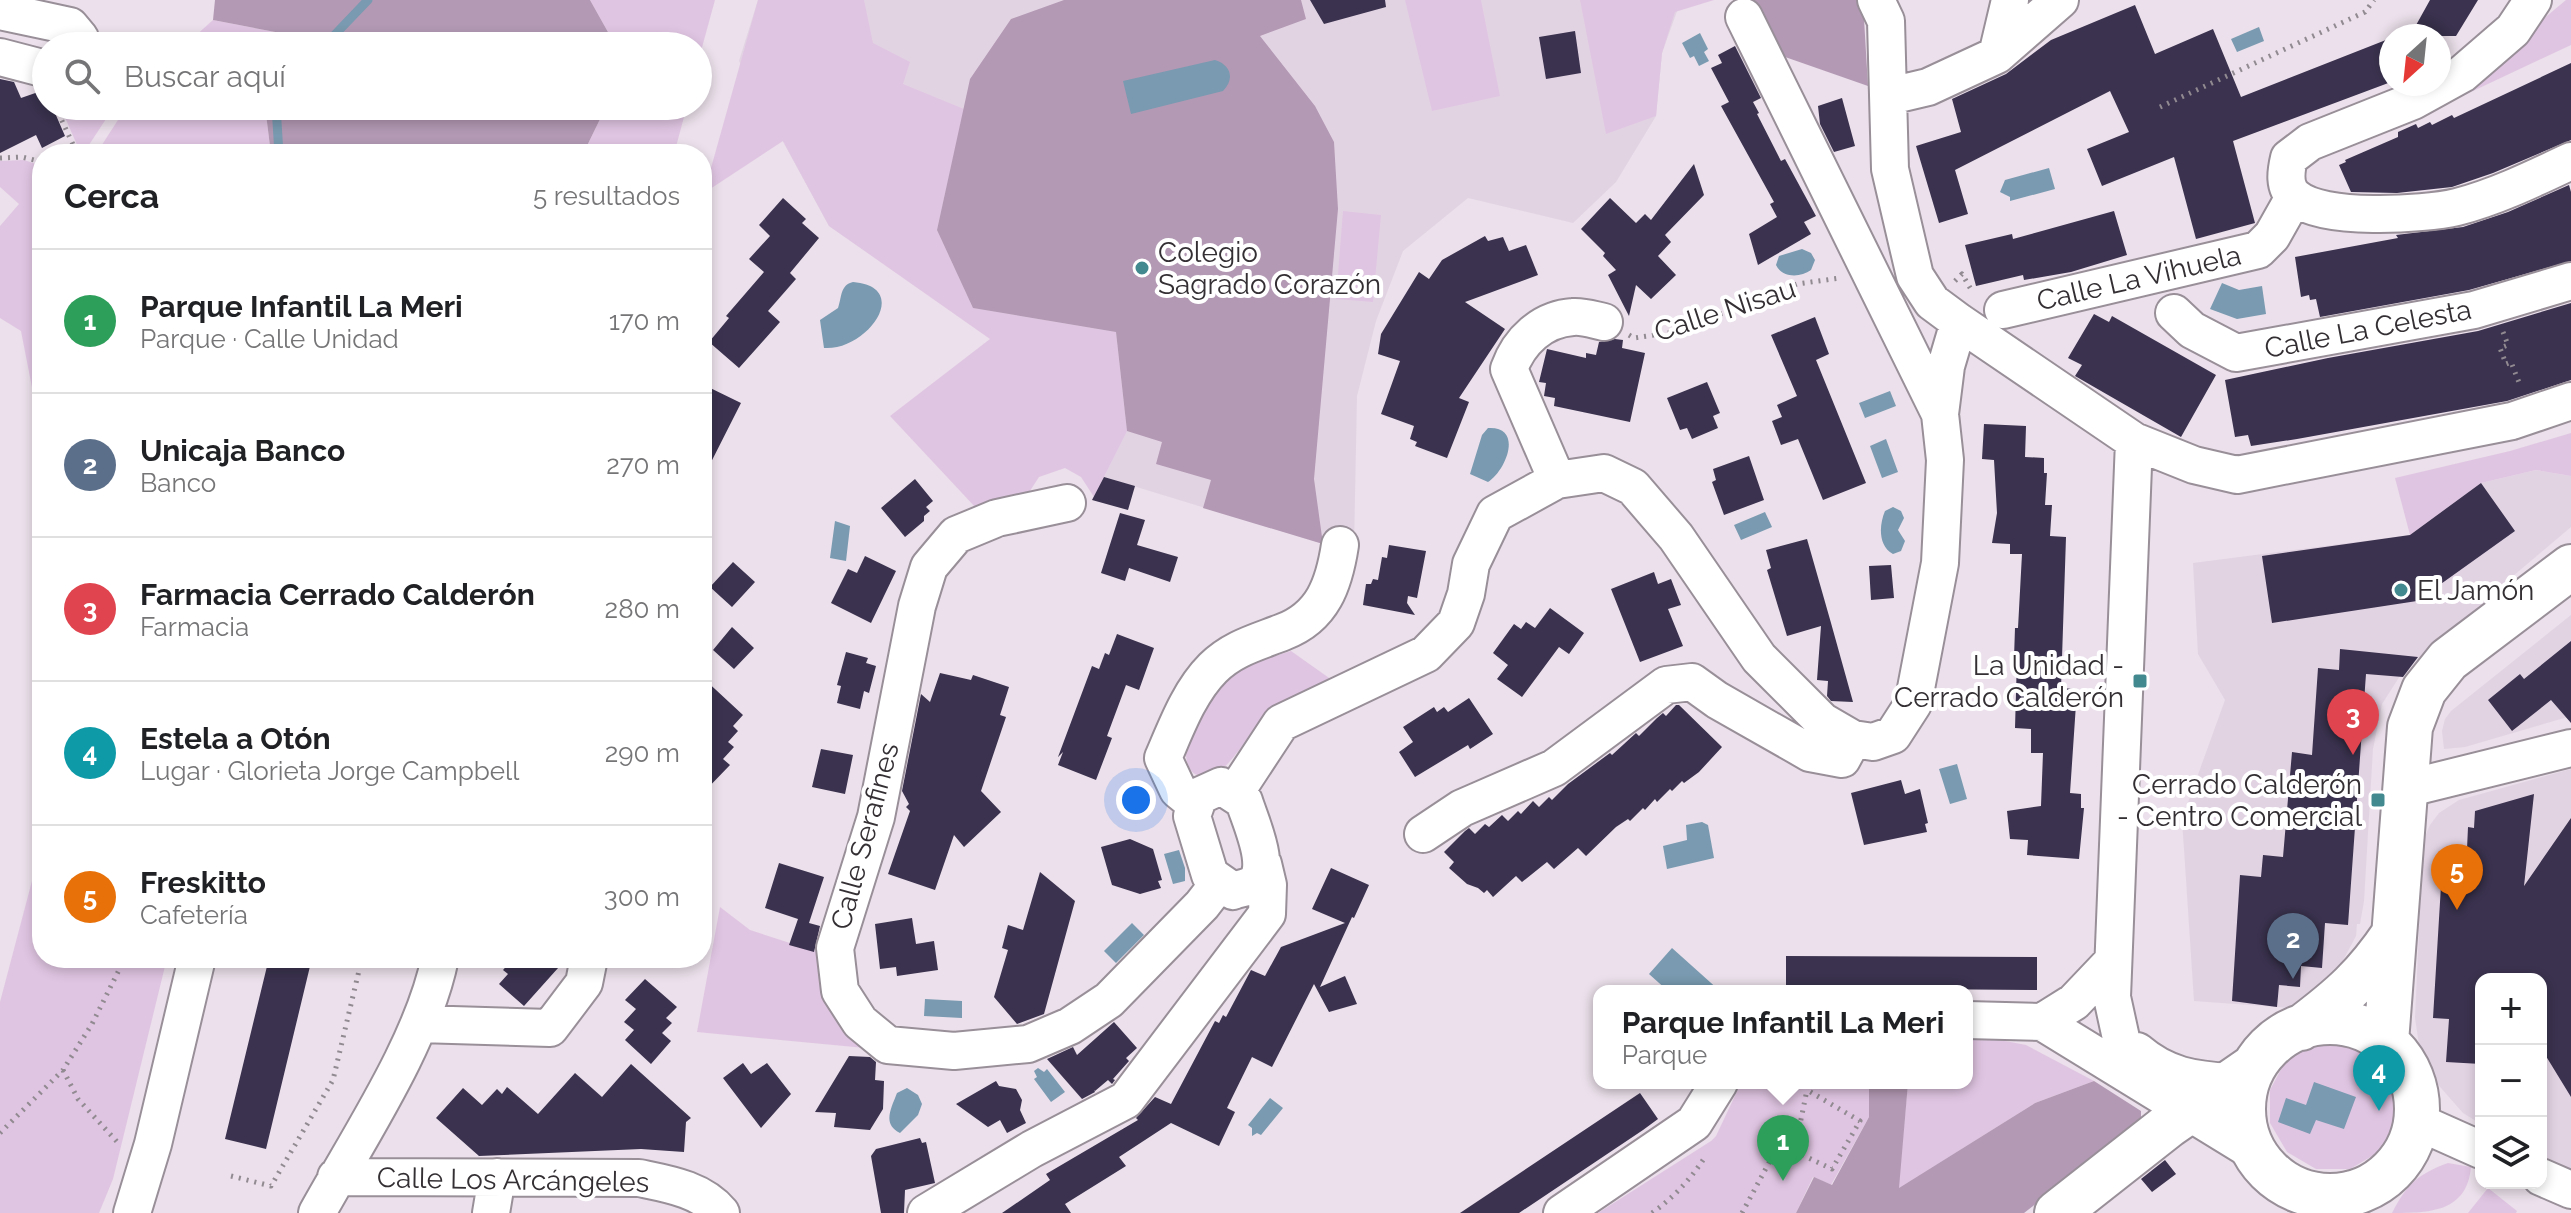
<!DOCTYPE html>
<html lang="es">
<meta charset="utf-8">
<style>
body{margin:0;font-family:Raleway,sans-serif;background:#f6f6f6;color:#202124}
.controls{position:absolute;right:24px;bottom:24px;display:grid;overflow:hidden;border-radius:16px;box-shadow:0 4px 12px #0003}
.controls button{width:72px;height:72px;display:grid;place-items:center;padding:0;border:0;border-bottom:2px solid #e0e0e0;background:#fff;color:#202124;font:40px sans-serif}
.compass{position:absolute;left:2379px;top:24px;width:72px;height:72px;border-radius:50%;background:#fff;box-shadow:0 4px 12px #0003;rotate:207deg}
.you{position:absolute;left:1136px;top:800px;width:28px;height:28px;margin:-20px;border:6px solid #fff;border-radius:50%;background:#1a73e8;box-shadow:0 0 0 12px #1a73e833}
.badge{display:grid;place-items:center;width:52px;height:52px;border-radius:50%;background:#0b8043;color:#fff;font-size:26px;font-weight:700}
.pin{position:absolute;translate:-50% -66px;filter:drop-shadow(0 2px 4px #0008)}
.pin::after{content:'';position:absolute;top:42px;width:28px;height:24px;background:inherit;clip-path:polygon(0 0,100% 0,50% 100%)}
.popup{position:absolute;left:1593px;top:985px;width:380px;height:104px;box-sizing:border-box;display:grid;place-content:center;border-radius:16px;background:#fff;filter:drop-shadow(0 2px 6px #0005);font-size:26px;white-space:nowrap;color:#757577}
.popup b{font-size:30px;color:#202124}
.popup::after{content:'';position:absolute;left:50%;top:100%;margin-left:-16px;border:16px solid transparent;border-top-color:#fff}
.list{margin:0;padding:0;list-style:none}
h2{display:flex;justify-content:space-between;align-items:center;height:104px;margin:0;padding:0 32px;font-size:34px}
h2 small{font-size:26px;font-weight:400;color:#757577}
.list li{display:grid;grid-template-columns:52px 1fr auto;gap:24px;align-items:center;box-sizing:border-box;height:144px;padding:0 32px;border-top:2px solid #e0e0e0}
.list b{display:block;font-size:30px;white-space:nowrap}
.list p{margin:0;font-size:26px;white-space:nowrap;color:#757577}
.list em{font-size:26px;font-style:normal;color:#757577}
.icon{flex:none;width:44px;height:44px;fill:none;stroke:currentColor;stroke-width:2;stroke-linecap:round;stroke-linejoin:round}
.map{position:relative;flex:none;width:2571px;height:1213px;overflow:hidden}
.search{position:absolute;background:#fff;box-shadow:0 4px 12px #0003;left:32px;top:32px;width:680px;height:88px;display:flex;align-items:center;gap:20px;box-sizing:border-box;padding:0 28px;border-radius:44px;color:#757577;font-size:30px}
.panel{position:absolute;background:#fff;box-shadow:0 4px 12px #0003;left:32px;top:144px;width:680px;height:824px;border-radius:32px}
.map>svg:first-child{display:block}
.built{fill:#e2d3e3}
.green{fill:#e0c5e2}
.forest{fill:#b399b4}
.water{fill:#799ab0}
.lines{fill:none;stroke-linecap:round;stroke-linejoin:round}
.stream{stroke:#799ab0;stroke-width:9}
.building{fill:#3a324e}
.minor-casing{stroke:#988f99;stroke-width:40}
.major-casing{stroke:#988f99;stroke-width:48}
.path{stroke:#918a91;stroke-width:5;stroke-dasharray:2 6;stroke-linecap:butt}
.minor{stroke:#fff;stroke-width:36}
.major{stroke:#fff;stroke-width:44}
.poi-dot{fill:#41898e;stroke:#fff;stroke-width:3}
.labels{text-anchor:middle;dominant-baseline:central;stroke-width:8;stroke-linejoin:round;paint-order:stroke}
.poi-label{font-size:28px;fill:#332f33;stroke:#fff;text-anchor:start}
.street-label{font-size:28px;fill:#332f33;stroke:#fff}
</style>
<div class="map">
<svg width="2571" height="1213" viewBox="0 0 2571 1213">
<rect width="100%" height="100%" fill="#ebe0eb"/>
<path class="built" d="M758,0H1681L1662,53L1656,116L1616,182L1573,223L1468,198L1403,251L1376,321L1357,396L1354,546L1323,544L1104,477L1126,431L829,226L739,61Z
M2536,470L2571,476V527L2500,587L2449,641L2423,659L2419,657L2407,665L2382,704L2373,749L2364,901L2360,924H2357L2356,936L2341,964L2332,975L2291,1008L2194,1001L2182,819L2225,700L2198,654L2193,563L2410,535L2481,483Z
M2571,615V716L2465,747L2444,749L2442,731L2445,719L2451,711Z
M2571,769V1170L2541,1156V979H2481V1124L2463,1113L2434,1080L2419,1045L2415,1018L2423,841L2430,825L2439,813L2459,800Z"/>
<path class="green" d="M590,0H715L698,62V46H613V41Z
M758,0H864L873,43L910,62L903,84L964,109L937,230L973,308L1116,332L1127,431L1094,497L1081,477L1065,468L1039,477L1026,497L976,508L890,416L990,339L829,226L783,141L704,193Z
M1405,0H1481L1500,96L1432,111Z
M1580,0H1714L1675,12L1662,53L1656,116L1606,134Z
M2566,0H2571V45L2456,99L2454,94Z
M213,20L291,35L287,46H184Z
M60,106H110L106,119L83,154H81Z
M127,106L143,109L145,106H265L271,154H96Z
M603,106H687L674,154H583L602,115Z
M24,160L42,166V439L21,331L0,318V226L19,204L0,187V161Z
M1343,211L1381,215L1373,302L1336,299Z
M2571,433V476L2536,470L2481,483L2410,535L2395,478L2510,451Z
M1291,651L1332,680C1312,690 1288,698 1269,711C1250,726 1226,787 1197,775C1189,772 1186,761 1186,754C1195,729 1214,684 1238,670C1254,661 1274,657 1291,651Z
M42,843V958H167L113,1179L99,1213H0V1002Z
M720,907L750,930L821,953C819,1002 837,1012 865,1048L697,1032Z
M1967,1040H2000L2026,1045L2094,1081L2035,1103L1898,1189L1908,1083H1967Z
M2316,1043H2350L2379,1060L2396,1089V1124L2379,1152L2350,1169H2316L2287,1152L2270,1123V1090L2286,1060Z
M1741,1083H1869V1117L1831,1185L1813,1177L1796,1213H1598L1711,1141L1716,1136Z
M2448,1163L2471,1167C2467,1212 2430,1213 2392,1213C2407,1184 2418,1174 2448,1163Z
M2488,1188L2517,1211L2516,1213H2468Z"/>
<path class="forest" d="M215,0H590L613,41V46H287L291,35L213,20Z
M1064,0H1301L1306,19L1260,36L1315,106L1334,142L1338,209L1314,479L1323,544L1203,508L1211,480L1156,464L1162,442L1127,431L1116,332L973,308L937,230L970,79L1011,19Z
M1750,0H1857L1864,19L1868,86L1774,53Z
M265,106H603L602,115L583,154H271Z
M2094,1081L2141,1111V1122L2024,1213H1796L1814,1177L1832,1185L1869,1117V1083H1908L1899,1188L2035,1103Z"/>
<path class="water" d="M2259,27L2264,41L2237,52L2231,39Z
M1700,33L1708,49L1704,52L1709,61L1699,66L1694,56L1690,58L1682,43Z
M1215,60C1231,65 1235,79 1223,91L1131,114L1123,81Z
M2049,168L2055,189L2010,201V197L2000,192L2005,180Z
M1802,249L1811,253L1815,260L1811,270C1800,278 1782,278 1776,265L1779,256Z
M853,282C913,287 867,351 824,348L820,320L838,308C842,297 840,285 853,282Z
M2222,283L2239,290L2262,286L2266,314L2237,319L2210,309Z
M1890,391L1896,406L1865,418L1859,403Z
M1488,428C1524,426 1506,471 1488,482L1470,474L1482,435Z
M1886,439L1898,472L1882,478L1870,446Z
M1893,507L1901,511L1904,518L1898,530L1905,541L1901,551L1893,554C1878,546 1879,525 1885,511Z
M1765,512L1772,527L1741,540L1734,525Z
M835,521L850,526L846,561L830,558Z
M1957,764L1967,799L1950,804L1939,769Z
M1702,822L1708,825L1714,858L1667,869L1663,846L1687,840L1686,825Z
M1179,850L1185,868V881L1173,884L1164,854Z
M1132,923L1144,935L1116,963L1104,951Z
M1672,948L1720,991H1668L1649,974Z
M925,999L962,1001V1018L924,1016Z
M1038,1068L1044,1072L1047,1069L1065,1092L1051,1102L1034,1079L1037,1077L1034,1071Z
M2314,1082L2356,1097L2344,1129L2316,1120L2310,1134L2278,1122L2286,1098L2306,1105Z
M907,1088L918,1095L922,1104L918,1115L900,1133C882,1124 891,1109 897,1093Z
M1270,1098L1283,1108L1261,1135L1257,1133L1252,1136V1128L1248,1125Z"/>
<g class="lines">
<path class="stream" d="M324,46L368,0
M276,106L279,154"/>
</g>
<path class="building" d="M1310,0H1385L1386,7L1324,24Z
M2430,0H2478L2456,36H2410Z
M2135,5L2155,54L2213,29L2241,97L2391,38V82L2233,141L2255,223L2196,239L2174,157L2102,186L2087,149L2129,132L2110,91L1955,170L1968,214L1939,223L1916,146L1961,132L1952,99L2006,74L2051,40Z
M1575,31L1581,73L1546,79L1539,37Z
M1735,46L1761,98L1753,102L1759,113L1757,114L1781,161L1785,159L1816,216L1804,222L1811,234L1758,265L1749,234L1777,217L1770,204L1774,202L1721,106L1729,102L1711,68L1722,63L1718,55Z
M2571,63V140L2493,173L2452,187L2397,193L2351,192L2339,165L2346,162L2345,160L2398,137V132L2416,124L2418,128L2430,122L2432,125L2452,115L2454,118Z
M0,79L14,82L21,98L44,90L46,106H52L65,136L42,148L36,135L0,153Z
M1842,98L1855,146L1834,152L1820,124L1818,106Z
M1694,164L1704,195L1665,235L1671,242L1658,256L1676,275L1651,299L1636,285L1629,316L1608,275L1616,270L1603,256L1605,253L1581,229L1610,198L1636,223L1645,214L1651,220Z
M2569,185L2571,192V261L2469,290L2320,317L2316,299L2310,300L2309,295L2301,297L2295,257L2398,238L2396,235L2463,227L2508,212Z
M783,198L806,219L802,223L819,238L790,273L796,279L768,311L780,322L739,368L709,342L729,318L726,316L764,272L749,259L770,236L759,225Z
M2114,211L2127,255L2071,272L2024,280L2023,275L1976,286L1965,245L2012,234L2013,239Z
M1485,236L1488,241L1503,237L1509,251L1526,245L1538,275L1465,302L1505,329L1459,398L1469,402L1447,458L1415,446L1417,442L1410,439L1414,426L1381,414L1400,361L1378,354L1381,334L1419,272L1429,279L1442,260Z
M2571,303V380L2507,401L2297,439L2251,446L2248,435L2235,437L2225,380L2328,358L2478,331Z
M2094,314L2109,322L2112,316L2216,375L2181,437L2075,376L2082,365L2068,358Z
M1815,317L1829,354L1816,360L1866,483L1823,500L1798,439L1781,445L1772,421L1782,417L1777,405L1797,396L1771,335Z
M1615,339L1623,340L1622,348L1645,353L1630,422L1554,406L1555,398L1544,396L1546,383L1539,382L1547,349L1586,358V353L1596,355L1599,342Z
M1707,382L1720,413L1713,416L1718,428L1692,439L1687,428L1680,430L1667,398Z
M702,384L741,403L702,480Z
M1984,424L2026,426L2025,457L2044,458V473H2047L2045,505H2052L2050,536L2066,537L2061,688L2074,689L2073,703L2076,704L2070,793L2081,794V808H2084L2079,859L2027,855L2028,840L2010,839L2007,811L2041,806L2043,753H2031V729L2015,728L2017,658H2014L2015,628H2018L2022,554H2010V544L1992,543L1997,513L1994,460L1982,459Z
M1749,456L1764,500L1724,515L1712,482L1716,480L1713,469Z
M1104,477L1135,486L1128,510L1092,500Z
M915,479L933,501L926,507L930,511L924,516V521L905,537L881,508Z
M2481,483L2515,531L2417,601L2272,623L2262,556L2410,535Z
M1120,513L1145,520L1137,545L1178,557L1170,582L1129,568L1125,581L1101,573Z
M1807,539L1831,623L1853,702L1831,701L1827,696L1828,681L1817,680L1821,626L1787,636L1767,570L1771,568L1766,550Z
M1389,545L1426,551L1417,598L1408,596L1407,603L1415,615L1363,605L1366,584H1371L1373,579L1378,580L1382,557L1387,558Z
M865,556L896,571L871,623L831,603L848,569L857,573Z
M733,562L755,582L732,607L710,587Z
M1891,565L1894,598L1871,600L1869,566Z
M1654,572L1658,584L1671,579L1681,605L1668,609L1683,646L1640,662L1611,589Z
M1550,608L1584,633L1569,654L1559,647L1522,697L1497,679L1508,665L1493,653L1514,624L1521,629L1526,622L1535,628Z
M732,627L754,648L734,669L713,650Z
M1117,634L1154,648L1139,690L1126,685L1107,736L1112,738L1096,780L1058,765L1063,752L1058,757L1092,666L1099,669L1105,653L1109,655Z
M2571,641V723L2551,700L2512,731L2488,700L2520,674L2524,679Z
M2340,649L2418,657L2403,677L2366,674L2348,925L2325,923L2322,968L2301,966L2300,987L2279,985L2277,1007L2232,1001L2240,875L2261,877L2263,855L2283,857L2292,752L2312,755L2318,668L2339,670Z
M846,652L868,658L866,663L876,666L869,693L864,691L860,709L837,703L841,686L837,685Z
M940,673L971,680L973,675L1009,687L1000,715L1006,717L981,791L1001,812L964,847L954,835L935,890L888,874L910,811L906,807L909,804L902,791L921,694L930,702Z
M702,677L743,715L733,726L738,731L728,742L734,747L723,759L730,765L702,794Z
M1469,698L1493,734L1470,749L1468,745L1415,777L1399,752L1413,742L1403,727L1434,707L1437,712L1444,707L1448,712Z
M1676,705H1679L1722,747L1699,772L1684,783L1682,781L1672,791L1670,789L1657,802L1655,799L1645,810L1643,808L1630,821L1628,819L1616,827L1586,856L1578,848L1554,869L1547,862L1522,882L1516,876L1493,897L1487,890L1484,893L1478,888L1467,884L1449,868L1454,862L1444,852L1465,831L1469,828L1475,834L1485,824L1489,827L1502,815L1508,821L1518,811L1521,814L1533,801L1539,807L1549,797L1552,800L1568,784L1610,753L1612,755L1636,733L1639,736L1657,718L1663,713L1666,716Z
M821,749L853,755L845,794L812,787Z
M1901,780L1905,794L1920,789L1928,823L1925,824L1927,832L1864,845L1851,793Z
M2534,794L2524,886L2571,818V1097L2541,1048V979H2481V1064L2446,1062L2449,1019L2433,1018L2442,869H2450L2451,848L2467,849L2468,827L2474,828L2475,811Z
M1130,839L1153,849L1162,880L1158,881L1161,888L1140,894L1112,885L1101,847Z
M779,863L824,877L809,923L820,926L814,952L789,945L798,919L765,908Z
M1331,868L1369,885L1354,918L1352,917L1320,987L1345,976L1357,1004L1329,1012L1314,984L1272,1067L1252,1057L1227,1108L1235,1112L1219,1146L1171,1123L1119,1157L1126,1166L1065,1204L1071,1213H1002L1050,1180L1046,1174L1138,1120L1136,1118L1155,1097L1171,1104L1215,1021L1219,1023L1223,1015L1226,1017L1251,970L1265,976L1281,947L1345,923L1312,909Z
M1040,872L1075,901L1044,1014L1017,1024L994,997L1008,950L1002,948L1008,925L1023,930Z
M912,918L916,944L934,941L938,970L897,976L896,967L880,969L875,924Z
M1786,956L2037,957V990L1786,988Z
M269,958H312L266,1149L225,1139Z
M514,958H567L524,1006L499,984L508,974L503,970Z
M645,979L677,1007L666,1018L672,1023L662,1033L671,1041L651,1064L625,1040L634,1030L624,1022L636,1009L625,1000Z
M1114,1022L1137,1048L1126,1058L1129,1061L1113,1079L1115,1080L1112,1084L1108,1080L1095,1091L1094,1090L1095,1092L1082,1099L1047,1059L1073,1047L1077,1055Z
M849,1056L870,1057L876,1062L875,1080L884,1081L883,1109L870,1130L834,1127L836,1113L815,1112Z
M743,1063L751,1074L767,1063L791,1094L761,1128L723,1078Z
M631,1064L691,1118L686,1122L684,1152L641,1149L479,1156L436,1118L463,1088L482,1105L497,1089L502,1094L507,1087L538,1114L575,1073L602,1097Z
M996,1081L999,1086L1016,1089L1022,1100L1020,1110L1026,1123L1007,1133L1000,1120L988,1127L956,1104Z
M1640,1093L1658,1119L1643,1130L1519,1213H1460Z
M920,1138L922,1143L926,1142L935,1183L905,1190L904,1213H881L871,1156L876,1149Z
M2165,1160L2176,1174L2152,1192L2141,1179Z"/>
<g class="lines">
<g class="minor-casing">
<path id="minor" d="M1876,0L1886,21L1890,169L1915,276L1932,302L1959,322L2134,441L2194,465L2237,475L2512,421L2571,401
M2533,0L2513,30L2462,74L2413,101L2310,142L2289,158C2286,171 2283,187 2295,197C2321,221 2423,215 2457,207C2496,197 2535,178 2571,161
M0,11L70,26L80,38L81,46
M1744,17L1940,414
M1997,55L2010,0
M0,57L46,69
M1890,96L1928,87L1997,55L2060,0
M2003,310L2258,250L2272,236L2294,197
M2174,313L2192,330L2236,353L2474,310L2571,281
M1557,480L1509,369C1519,341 1542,319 1573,317C1583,316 1594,320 1604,322
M1067,503L997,518L956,535L929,567L917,606L876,817L835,948L840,991L860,1022L888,1045L954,1051L1028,1044L1070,1026L1109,1000L1202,905L1219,883
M1221,786L1244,801C1250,821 1275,873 1251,885C1246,888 1238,889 1233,891L1210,875L1192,816L1199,796Z
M2405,789L2571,748
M1235,793L1281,723L1426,654L1456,623L1466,594L1471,564L1495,514L1557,480L1604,473L1633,487L1676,537L1759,658L1822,721L1853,739L1873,742L1893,735L1913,704L1940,563L1945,460L1940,414L1946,366L1959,322
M1194,803L1178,790L1163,758C1176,728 1189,692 1213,668C1233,648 1258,642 1283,632C1323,617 1334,584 1340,545
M1423,834L1462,808L1554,768L1666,685L1692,682L1717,700L1810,753L1842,759L1853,739
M1967,1020L2042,1022L2074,1002L2113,961
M2042,1022L2257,1154
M419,1024L550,1028L584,983L589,958
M2137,1051C2166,1076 2194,1080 2231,1082
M2129,1075L2112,997L2134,441
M2416,1121L2481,1150
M336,1177L639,1178C668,1184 701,1189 721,1213
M2541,1177L2571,1190
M132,1213L153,1144L197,958
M317,1213C359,1137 423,1042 440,958
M491,1213L497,1177
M926,1213L1032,1149L1126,1100L1267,914L1268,885L1263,864
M1562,1213L1694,1123L1719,1083"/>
</g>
<g class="major-casing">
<path id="major" d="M2243 1109a87 87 0 1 1 174 0a87 87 0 1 1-174 0Z
M2301,1028C2342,997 2365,977 2394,934
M2386,1042L2410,727L2424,690L2448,660L2571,567
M2057,1213L2169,1125L2253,1067"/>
</g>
<path class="path" d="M55,106L77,153L75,154
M2160,107L2365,12L2374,0
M0,158L22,157L42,162
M1955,281L1962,274L1972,291
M2503,332L2508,345L2500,348L2506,364L2511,362L2520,385
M1629,335L1634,338L1675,332L1797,284L1840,278
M63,1070L78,1099L120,1145
M0,1133L63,1070L92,1024L125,958
M1792,1151L1799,1129L1807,1090
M231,1176L271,1186L333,1080L362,958
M1652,1213C1673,1198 1691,1179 1705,1157
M1742,1213L1779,1144L1832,1169L1860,1121L1807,1090L1808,1083"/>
<use href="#minor" class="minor"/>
<use href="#major" class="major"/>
</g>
<g class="poi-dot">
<circle cx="1142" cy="268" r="8"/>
<circle cx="2401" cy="590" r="8"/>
<rect x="2132" y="673" width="16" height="16" rx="4"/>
<rect x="2370" y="792" width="16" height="16" rx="4"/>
</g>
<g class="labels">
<g class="poi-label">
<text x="1158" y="252">Colegio<tspan x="1158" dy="32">Sagrado Corazón</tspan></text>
<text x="2417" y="590">El Jamón</text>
<text x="2124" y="665" text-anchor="end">La Unidad -<tspan x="2124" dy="32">Cerrado Calderón</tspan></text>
<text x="2362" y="784" text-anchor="end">Cerrado Calderón<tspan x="2362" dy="32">- Centro Comercial</tspan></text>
</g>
<g class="street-label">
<text transform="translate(2139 278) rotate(-13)">Calle La Vihuela</text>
<text transform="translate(1725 310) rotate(-18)">Calle Nisau</text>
<text transform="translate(2368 329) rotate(-11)">Calle La Celesta</text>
<text transform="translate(865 836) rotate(-75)">Calle Serafines</text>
<text transform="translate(513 1180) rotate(1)">Calle Los Arcángeles</text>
</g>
</g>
</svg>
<div class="controls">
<button>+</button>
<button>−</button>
<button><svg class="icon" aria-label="layers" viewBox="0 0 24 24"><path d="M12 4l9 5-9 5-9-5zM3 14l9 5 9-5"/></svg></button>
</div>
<svg class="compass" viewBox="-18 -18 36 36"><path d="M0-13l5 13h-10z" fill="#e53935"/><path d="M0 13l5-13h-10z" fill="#757577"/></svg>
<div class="you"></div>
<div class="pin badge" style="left:1783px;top:1181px;background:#2e9e5b">1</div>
<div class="popup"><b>Parque Infantil La Meri</b>Parque</div>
<div class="pin badge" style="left:2293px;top:979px;background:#5c6f8a">2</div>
<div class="pin badge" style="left:2353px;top:755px;background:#e0444e">3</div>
<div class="pin badge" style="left:2379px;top:1111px;background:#0f9aa8">4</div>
<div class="pin badge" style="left:2457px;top:910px;background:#e8710a">5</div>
<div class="search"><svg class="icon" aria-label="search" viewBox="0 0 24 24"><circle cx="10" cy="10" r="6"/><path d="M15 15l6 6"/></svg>Buscar aquí</div>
<section class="panel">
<h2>Cerca<small>5 resultados</small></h2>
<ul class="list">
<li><span class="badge" style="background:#2e9e5b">1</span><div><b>Parque Infantil La Meri</b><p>Parque · Calle Unidad</p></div><em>170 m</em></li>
<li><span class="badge" style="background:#5c6f8a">2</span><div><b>Unicaja Banco</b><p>Banco</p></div><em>270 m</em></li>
<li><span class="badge" style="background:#e0444e">3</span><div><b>Farmacia Cerrado Calderón</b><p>Farmacia</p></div><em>280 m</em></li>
<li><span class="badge" style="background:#0f9aa8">4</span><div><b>Estela a Otón</b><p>Lugar · Glorieta Jorge Campbell</p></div><em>290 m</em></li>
<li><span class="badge" style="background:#e8710a">5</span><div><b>Freskitto</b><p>Cafetería</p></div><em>300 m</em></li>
</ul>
</section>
</div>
